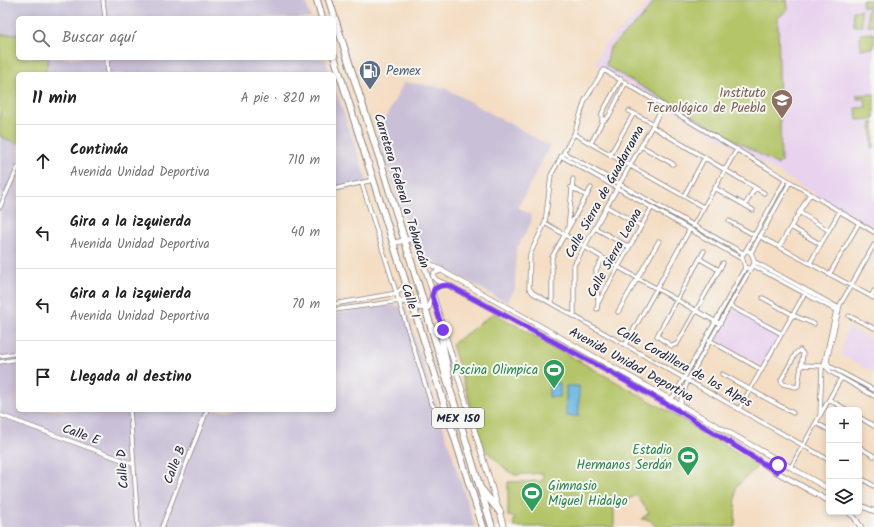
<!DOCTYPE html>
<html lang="es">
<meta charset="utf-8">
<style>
body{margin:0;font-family:Kalam,sans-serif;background:#f6f6f6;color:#222}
.controls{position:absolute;right:12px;bottom:12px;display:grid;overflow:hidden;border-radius:6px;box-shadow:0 2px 6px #0003}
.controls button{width:36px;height:36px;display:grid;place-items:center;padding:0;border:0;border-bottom:1px solid #e0e0e0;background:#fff;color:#222;font:20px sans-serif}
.stop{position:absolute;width:12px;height:12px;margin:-9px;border:3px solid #7c3aed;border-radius:50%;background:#fff}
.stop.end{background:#7c3aed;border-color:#fff;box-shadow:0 1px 4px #0008}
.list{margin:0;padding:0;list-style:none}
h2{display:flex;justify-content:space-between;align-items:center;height:52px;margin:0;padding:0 16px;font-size:17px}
h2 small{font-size:13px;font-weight:400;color:#767676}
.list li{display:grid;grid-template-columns:26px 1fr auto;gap:12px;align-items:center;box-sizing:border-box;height:72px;padding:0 16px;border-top:1px solid #e0e0e0}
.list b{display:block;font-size:15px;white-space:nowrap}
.list p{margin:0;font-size:13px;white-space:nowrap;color:#767676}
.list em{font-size:13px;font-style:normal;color:#767676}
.icon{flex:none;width:22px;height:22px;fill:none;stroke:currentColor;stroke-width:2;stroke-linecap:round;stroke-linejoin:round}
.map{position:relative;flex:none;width:874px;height:527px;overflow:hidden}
.search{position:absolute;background:#fff;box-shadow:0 2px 6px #0003;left:16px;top:16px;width:320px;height:44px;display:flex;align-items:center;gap:10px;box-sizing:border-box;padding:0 14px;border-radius:6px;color:#767676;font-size:15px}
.panel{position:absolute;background:#fff;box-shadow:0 2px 6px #0003;left:16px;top:72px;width:320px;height:340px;border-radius:6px}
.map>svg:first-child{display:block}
.built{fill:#e8d2ee}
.industrial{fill:#c9bfd7}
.green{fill:#b4c467;stroke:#6b7351}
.water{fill:#68b5e2;stroke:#456c8e}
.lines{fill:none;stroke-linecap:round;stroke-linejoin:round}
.minor-casing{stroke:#8b807e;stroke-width:5}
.tertiary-casing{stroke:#8b807e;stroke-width:6}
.primary-casing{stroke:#8b807e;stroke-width:8}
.minor{stroke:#fff;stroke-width:3.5}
.tertiary{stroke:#fff;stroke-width:4.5}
.primary{stroke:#fff;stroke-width:6}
.route{stroke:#7c3aed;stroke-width:5}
.labels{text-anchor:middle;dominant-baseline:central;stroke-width:4;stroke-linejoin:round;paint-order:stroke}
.shield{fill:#f6f6f2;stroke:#626272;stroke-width:1}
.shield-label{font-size:12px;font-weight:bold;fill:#22223b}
.service-label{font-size:13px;fill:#4e5e75;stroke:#f6f6f2;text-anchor:start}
.education-label{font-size:13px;fill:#785e54;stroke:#f6f6f2;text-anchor:end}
.street-label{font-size:13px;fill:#22223b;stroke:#f6f6f2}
.leisure-label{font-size:13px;fill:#27864d;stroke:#f6f6f2;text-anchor:end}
</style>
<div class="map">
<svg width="874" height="527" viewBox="0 0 874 527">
<rect width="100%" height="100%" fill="#f6f6f2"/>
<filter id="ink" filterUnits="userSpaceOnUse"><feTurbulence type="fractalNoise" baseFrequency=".025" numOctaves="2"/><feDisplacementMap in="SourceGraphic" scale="8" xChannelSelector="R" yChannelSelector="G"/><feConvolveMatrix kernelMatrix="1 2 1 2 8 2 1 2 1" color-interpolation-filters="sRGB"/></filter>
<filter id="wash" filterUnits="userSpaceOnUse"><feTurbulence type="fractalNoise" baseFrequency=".012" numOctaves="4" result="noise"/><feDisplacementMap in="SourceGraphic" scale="16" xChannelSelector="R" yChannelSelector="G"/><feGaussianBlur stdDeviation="0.9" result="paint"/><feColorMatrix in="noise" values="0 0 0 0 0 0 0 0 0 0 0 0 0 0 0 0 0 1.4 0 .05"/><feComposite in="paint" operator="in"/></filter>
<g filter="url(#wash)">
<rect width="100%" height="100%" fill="#f4ddc2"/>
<path class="built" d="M649,0H874V229L595,64L604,45L640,13Z
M732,308L780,334L762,366L714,340Z
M847,327L874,341V372L841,355Z"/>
<path class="industrial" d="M0,0H305L311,18H18V34L0,35Z
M49,58H325L330,74H44Z
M404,82L445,88L550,146L518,207L532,216L531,223L516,250L515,288L507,303L425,257L418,238L409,232L377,135Z
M334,85L368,184L334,192Z
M0,136L18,144V410H334V314L393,305L405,307L475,527H0Z"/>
<path class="green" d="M655,0H787L788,9L778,18L781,163L780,162L778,165L606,66L610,47L640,20Z
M862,0H874V7H863Z
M874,9V25H868L867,10Z
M861,10L862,26H854L853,11Z
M874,33V48L861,49L860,34Z
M18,34V58H49L44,74H18V144L0,136V35Z
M874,94V119L857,120L856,108L866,107L865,99H857V95Z
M871,123H874V149H872Z
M494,313L684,420L759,465L736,487L735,527H656L650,520L641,519L649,513L636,495L623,503L614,504V527H514V517L508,516V482L543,481V473L515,475L508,471L484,449L452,344Z"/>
<path class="water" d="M549,383H560V397H549Z
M566,386H579V416H566Z"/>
</g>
<g filter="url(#ink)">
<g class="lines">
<g class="minor-casing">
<path id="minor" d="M103,0L105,18
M107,58L108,74
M629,111L654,124
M602,122V113L621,79
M653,127L764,193
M574,134L703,207
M591,143L602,122L609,116L626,82
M641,146L673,164
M564,153L743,253
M611,153L634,113
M561,156L742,259
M362,184L431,403L435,408L448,417
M571,187L587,196
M715,188L753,210
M334,189L373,180
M684,196L705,157
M745,205L755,188
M0,207L18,167
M607,207L641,226
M799,212L828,230
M729,221L754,235
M545,223L618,267L720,324
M693,226L737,149
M791,227L820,244
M595,228L629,247
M568,229L573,179
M759,236L874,298
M779,247L810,194
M746,250L786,179
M746,250C752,252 754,258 754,264L751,268H745L742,256Z
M704,251L658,334L657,336L672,346L677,344L723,263
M751,253L790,182
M700,259L719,270
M755,262L839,308
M810,263L840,211
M754,266L837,311
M829,275L859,223
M871,297L874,291
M763,298L795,316L814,324
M598,302L596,270L603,258
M334,304L397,293L406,284
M552,304V257L591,188
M730,306L782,334
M597,309L598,303L652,207
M334,310L400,301L414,305
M836,310L824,365L831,372L874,396
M618,312L659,241
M574,316V265L664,105
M849,316L874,328
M709,340L762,370
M625,345L690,229
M800,350L803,354L798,386L796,387L783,384L781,380L796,353Z
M0,356L18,353
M0,362L18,359
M828,364L827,360L840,305L874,245
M828,364L831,367L874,390
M801,365L823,366
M722,374L793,413
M830,400L847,410
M665,403L674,396L745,268
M739,409L805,293
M130,410L138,527
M681,413V400L688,380L751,268
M0,415L133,464
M820,415L822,366
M859,417L874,426
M816,423L829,430
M859,447L874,456
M829,460L533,293L529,288L530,254L545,223L551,175L574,134L585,100L604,70L874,232
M791,467L841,378
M859,477L874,486
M162,527L207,410"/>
</g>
<g class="tertiary-casing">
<path id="tertiary" d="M394,243L410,239L418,245L504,527
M423,260L829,489
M442,270L434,273L433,276L436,280L445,284
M414,305L420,308L429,307L434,289L440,285H448L617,376L742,449L771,469L829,501
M777,472L778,465L785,464
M859,505L874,511
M848,512L854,517L861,527"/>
</g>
<g class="primary-casing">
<path id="primary" d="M317,0L322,18
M329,0L382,166L492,527
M334,56L483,527
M443,330C439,340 449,370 450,383
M482,490L500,512"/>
</g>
<use href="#minor" class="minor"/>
<use href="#tertiary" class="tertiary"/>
<use href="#primary" class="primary"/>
</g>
</g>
<g class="lines" filter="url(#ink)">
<path class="route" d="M443,330L432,296L434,289L440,286L448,285L617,376L682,413L777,472L778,465"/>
</g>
<defs>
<g id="fuel-pin" transform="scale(1.15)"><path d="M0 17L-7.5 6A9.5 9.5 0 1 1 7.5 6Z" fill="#5c6f8a" stroke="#f6f6f2"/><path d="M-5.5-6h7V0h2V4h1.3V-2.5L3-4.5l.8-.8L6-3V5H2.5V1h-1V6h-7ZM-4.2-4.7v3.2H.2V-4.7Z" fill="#fff"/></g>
<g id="university-pin" transform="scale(1.15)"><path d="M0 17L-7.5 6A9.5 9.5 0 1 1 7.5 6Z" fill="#8d6e63" stroke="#f6f6f2"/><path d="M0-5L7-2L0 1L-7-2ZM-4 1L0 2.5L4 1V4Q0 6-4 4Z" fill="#fff"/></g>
<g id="stadium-pin" transform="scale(1.15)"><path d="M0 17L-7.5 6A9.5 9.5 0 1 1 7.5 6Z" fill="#2e9e5b" stroke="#f6f6f2"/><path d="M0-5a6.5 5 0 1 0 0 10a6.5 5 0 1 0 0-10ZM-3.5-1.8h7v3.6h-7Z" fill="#fff"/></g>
</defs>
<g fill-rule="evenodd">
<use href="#fuel-pin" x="370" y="71"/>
<use href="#university-pin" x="782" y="100"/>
<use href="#stadium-pin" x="554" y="370"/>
<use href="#stadium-pin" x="688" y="457"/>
<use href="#stadium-pin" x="532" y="493"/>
</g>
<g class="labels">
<rect class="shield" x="432" y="408" width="52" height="20" rx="3"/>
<g class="shield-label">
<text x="458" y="418">MEX 150</text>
</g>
<g class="service-label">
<text x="386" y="71">Pemex</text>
</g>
<g class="education-label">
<text x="766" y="93">Instituto<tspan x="766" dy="15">Tecnológico de Puebla</tspan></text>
</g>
<g class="street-label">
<text transform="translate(401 191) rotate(73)">Carretera Federal a Tehuacán</text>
<text transform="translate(605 192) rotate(-61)">Calle Sierra de Guadarrama</text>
<text transform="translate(615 253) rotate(-61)">Calle Sierra Leona</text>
<text transform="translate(410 301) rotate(73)">Calle I</text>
<text transform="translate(631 365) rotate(29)">Avenida Unidad Deportiva</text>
<text transform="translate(684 367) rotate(29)">Calle Cordillera de los Alpes</text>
<text transform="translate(81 435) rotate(20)">Calle E</text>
<text transform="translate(175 465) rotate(-69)">Calle B</text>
<text transform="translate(123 469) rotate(-94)">Calle D</text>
</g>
<g class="leisure-label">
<text x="538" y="370">Pscina Olimpica</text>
<text x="672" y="450">Estadio<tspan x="672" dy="15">Hermanos Serdán</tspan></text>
<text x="548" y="486" text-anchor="start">Gimnasio<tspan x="548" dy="15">Miguel Hidalgo</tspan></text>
</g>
</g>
</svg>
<div class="controls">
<button>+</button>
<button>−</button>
<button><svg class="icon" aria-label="layers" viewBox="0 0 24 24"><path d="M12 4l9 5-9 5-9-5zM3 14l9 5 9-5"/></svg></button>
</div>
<div class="stop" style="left:778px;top:465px"></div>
<div class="stop end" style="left:443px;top:330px"></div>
<div class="search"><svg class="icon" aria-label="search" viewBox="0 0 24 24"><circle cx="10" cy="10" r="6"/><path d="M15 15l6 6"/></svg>Buscar aquí</div>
<section class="panel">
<h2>11 min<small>A pie · 820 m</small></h2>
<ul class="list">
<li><svg class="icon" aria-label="ahead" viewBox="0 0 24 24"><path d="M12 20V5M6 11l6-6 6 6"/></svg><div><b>Continúa</b><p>Avenida Unidad Deportiva</p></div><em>710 m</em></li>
<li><svg class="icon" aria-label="left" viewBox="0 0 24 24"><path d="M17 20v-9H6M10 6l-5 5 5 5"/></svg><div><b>Gira a la izquierda</b><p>Avenida Unidad Deportiva</p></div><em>40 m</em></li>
<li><svg class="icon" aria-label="left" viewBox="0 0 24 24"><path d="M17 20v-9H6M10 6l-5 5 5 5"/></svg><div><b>Gira a la izquierda</b><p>Avenida Unidad Deportiva</p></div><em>70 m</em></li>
<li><svg class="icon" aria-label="arrive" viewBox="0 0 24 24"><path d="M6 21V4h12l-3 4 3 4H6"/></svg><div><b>Llegada al destino</b></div></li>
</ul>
</section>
</div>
